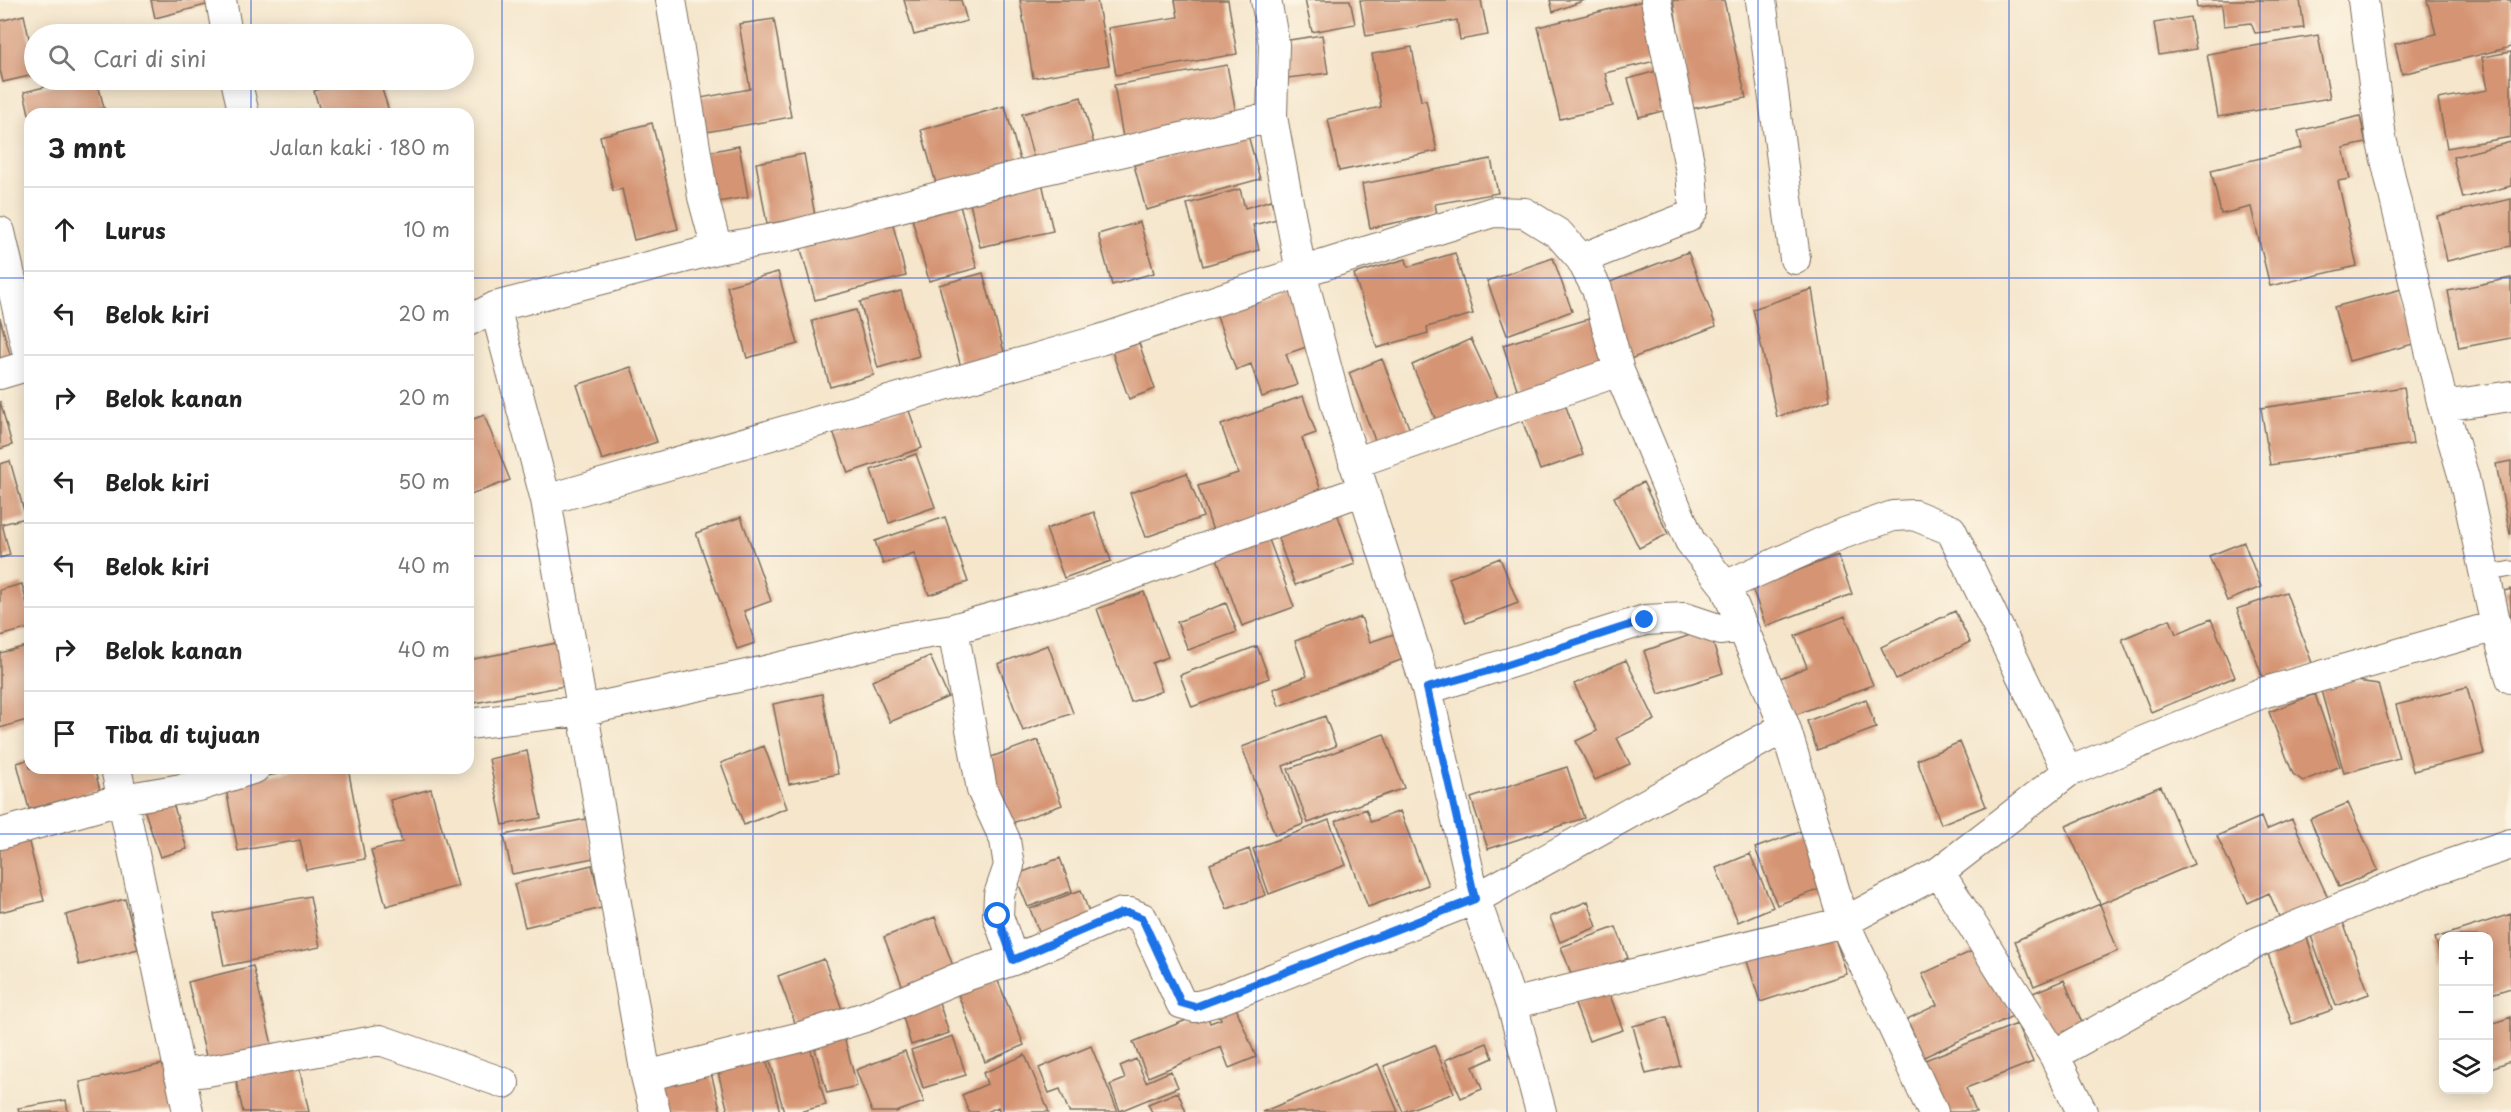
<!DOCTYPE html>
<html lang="id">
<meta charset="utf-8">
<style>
body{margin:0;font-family:"Playpen Sans",sans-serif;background:#f6f6f6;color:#222}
.controls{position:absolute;right:18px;bottom:18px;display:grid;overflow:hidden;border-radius:12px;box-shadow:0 3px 15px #0003}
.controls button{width:54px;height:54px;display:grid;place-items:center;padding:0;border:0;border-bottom:2px solid #e0e0e0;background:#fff;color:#222;font:30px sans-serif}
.stop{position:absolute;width:18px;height:18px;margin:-14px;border:4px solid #1a73e8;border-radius:50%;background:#fff}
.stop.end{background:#1a73e8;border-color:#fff;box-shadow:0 2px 6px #0008}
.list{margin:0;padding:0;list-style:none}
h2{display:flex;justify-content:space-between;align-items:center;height:78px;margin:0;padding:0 24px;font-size:26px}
h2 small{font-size:20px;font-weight:400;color:#767676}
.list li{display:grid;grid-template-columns:39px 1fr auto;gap:18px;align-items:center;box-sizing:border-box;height:84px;padding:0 24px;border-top:2px solid #e0e0e0}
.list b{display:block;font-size:22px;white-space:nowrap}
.list em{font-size:20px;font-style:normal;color:#767676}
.icon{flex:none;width:33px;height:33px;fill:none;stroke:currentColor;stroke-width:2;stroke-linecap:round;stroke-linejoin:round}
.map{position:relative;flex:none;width:2511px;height:1112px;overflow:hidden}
.search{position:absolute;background:#fff;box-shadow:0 3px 15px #0003;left:24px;top:24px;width:450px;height:66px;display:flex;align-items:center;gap:15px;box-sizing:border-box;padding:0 21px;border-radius:33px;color:#767676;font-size:22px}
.panel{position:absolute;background:#fff;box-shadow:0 3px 15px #0003;left:24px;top:108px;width:450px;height:666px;border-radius:18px}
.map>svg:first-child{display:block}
.building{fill:#d59575}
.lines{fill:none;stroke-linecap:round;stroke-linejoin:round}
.service-casing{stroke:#7c6c5b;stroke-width:17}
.minor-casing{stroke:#7c6c5b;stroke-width:32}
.service{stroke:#fff;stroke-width:15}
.minor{stroke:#fff;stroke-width:30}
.route{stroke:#1a73e8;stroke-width:8}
.grid{fill:none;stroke:#1d4ed8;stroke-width:1.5;stroke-opacity:0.55}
</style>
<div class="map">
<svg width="2511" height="1112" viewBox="0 0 2511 1112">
<rect width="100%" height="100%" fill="#fcf5e5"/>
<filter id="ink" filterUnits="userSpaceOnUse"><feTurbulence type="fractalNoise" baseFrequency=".0167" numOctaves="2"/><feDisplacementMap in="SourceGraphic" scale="12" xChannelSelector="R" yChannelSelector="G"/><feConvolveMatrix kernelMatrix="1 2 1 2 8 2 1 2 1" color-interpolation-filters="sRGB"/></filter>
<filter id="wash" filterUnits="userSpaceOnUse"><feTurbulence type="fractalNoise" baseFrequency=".008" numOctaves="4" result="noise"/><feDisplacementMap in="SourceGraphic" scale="24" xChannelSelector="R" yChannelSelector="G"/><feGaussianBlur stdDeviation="1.35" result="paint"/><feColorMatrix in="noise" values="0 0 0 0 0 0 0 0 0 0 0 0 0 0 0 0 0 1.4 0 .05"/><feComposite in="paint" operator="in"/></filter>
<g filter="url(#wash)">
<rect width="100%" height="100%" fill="#f5e6cc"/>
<g id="blocks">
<path class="building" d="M151,0H213L214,3L155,18Z
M904,0H961L967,21L914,35Z
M1020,0H1097L1109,65L1033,78Z
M1175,0H1228L1237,54L1116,75L1108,28L1178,17Z
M1305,0H1350L1355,24L1312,32Z
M1360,0H1481L1488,35L1460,40L1457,20L1366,36Z
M1550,0H1585L1553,12Z
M1647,0L1663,59L1605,73L1613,106L1560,119L1538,27Z
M1673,0H1724L1746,98L1690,109Z
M2196,0H2300L2304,28L2255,33L2251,23L2224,26L2222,5L2197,8Z
M2427,0H2511V47L2402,74L2395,44L2436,34Z
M24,15L34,61V75L3,82L0,70V21Z
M2190,17L2196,49L2159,55L2154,23Z
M774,19L791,117L701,133L695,99L750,89L739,24Z
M1322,35L1328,73L1288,78L1283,41Z
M2318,35L2330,98L2218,117L2207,54Z
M1412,47L1421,101L1426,100L1437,151L1339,171L1328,119L1381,107L1372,54Z
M2511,52V137L2447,148L2438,99L2488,90L2482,57Z
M1227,65L1237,118L1123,138L1114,85Z
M1660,70L1670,109L1639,117L1628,79Z
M73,80H97L104,108L83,114H29L24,92Z
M350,80H379L390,114H321L314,91Z
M1081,97L1096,151L1036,167L1022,114Z
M1005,106L1021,164L937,187L921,130Z
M2360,116L2366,143L2343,148L2350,179L2338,181L2357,266L2270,286L2251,207L2221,214L2211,170L2302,148L2298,131Z
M652,123L678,229L634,240L622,189L613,191L600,136Z
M1248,135L1260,179L1146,210L1134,165Z
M2511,142V186L2463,198L2453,157Z
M739,146L748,197L712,203L703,153Z
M804,154L815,216L767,224L756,163Z
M1491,159L1498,193L1435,204L1437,214L1370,228L1362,184Z
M1041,178L1053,231L980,247L968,194Z
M1240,189L1245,208L1271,200L1277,219L1253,225L1259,250L1203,266L1187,204Z
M2511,199V246L2447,261L2437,216Z
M959,202L977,268L929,281L911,215Z
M891,217L906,276L815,300L799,242Z
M1140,222L1154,273L1112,285L1098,234Z
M1688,252L1716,326L1625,361L1597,287Z
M1455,253L1473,314L1427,327L1428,333L1377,348L1354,274L1406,259L1408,267Z
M1553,258L1572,311L1507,335L1487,281Z
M778,272L798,344L747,358L727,286Z
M983,273L1007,363L963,375L939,285Z
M2511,278V338L2459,348L2448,291Z
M1290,285L1312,345L1286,354L1297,385L1262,397L1251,364L1236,370L1215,311Z
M1812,289L1830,400L1777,417L1753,309Z
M2402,289L2417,343L2349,361L2334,307Z
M901,291L919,356L878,368L860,302Z
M856,310L874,375L830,387L812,321Z
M1595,317L1610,367L1519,395L1503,345Z
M0,318L12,362L0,365Z
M1471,339L1498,398L1438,425L1412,365Z
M1139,343L1155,389L1129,399L1112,352Z
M1382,359L1410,430L1376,443L1349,373Z
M631,367L657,442L602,460L577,385Z
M2404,387L2413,444L2270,465L2261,408Z
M1303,396L1316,433L1302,438L1323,496L1214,534L1198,486L1238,473L1221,425Z
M1563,398L1583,455L1540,470L1520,414Z
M0,401L12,445L0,449Z
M907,405L922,448L848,473L833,431Z
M484,415L510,480L468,496V421Z
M916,454L935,507L889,523L871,470Z
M10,461L26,518L2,524L10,555L0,558V464Z
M2511,461V534H2510L2496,464Z
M1187,473L1203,517L1146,537L1130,493Z
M1643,482L1668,534L1639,548L1614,497Z
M1336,510L1355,564L1295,585L1276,533Z
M1094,512L1111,561L1064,578L1046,529Z
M741,517L771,601L744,611L755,643L737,649L696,533Z
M945,517L968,582L929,595L914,553L883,564L875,541Z
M1267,534L1294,607L1242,626L1215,553Z
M2244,542L2261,587L2227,601L2209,556Z
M1838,555L1852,594L1766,626L1752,588Z
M1500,558L1518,603L1466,623L1449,578Z
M22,584L30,615V628L0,636V590Z
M2511,589V621H2510L2504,591Z
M1144,592L1168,657L1152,663L1162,691L1131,702L1097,609Z
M2286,592L2312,663L2264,681L2237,609Z
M1226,603L1237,632L1188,650L1177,622Z
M1955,611L1970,642L1896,679L1881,647Z
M1845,616L1873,685L1792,716L1778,679L1807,667L1795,636Z
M1361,617L1370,642L1397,633L1406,658L1279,706L1273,689L1307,676L1295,641Z
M2170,619L2176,634L2211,619L2235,677L2151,712L2122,639Z
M1708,629L1723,673L1659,694L1644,651Z
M562,642L570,685L469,704L468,660Z
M30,645V719L0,728V653Z
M1048,645L1073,713L1023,731L998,664Z
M1257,646L1269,678L1192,707L1180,675Z
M930,656L948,697L890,722L872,681Z
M1626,660L1655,720L1617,738L1630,764L1595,780L1576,741L1597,731L1574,684Z
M2349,680L2378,684L2399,758L2344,773L2320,687Z
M2467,687L2484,754L2413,771L2396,705Z
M822,694L838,774L789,784L773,704Z
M2315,694L2340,766L2303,781L2293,774L2269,712Z
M1866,699L1876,728L1817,750L1807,721Z
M1325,716L1336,746L1283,766L1304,824L1275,835L1242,747Z
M1384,734L1404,788L1308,823L1288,769Z
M1038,740L1062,805L1004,826L980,761Z
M1960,742L1986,806L1941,824L1917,760Z
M764,746L787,808L744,825L721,763Z
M527,751L541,818L503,825L489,759Z
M30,759V768H94L100,790L29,809L17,763Z
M1567,767L1584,818L1488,849L1471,798Z
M309,768H348L365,859L306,870L300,840L238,851L225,784Z
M2161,786L2194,864L2100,904L2066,826Z
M431,789L458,886L386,906L371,850L402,842L390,800Z
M172,800L187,849L160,857L144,809Z
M2348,803L2378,870L2339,887L2310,819Z
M1366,809L1371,822L1400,811L1428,885L1368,907L1336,821Z
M2261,817L2266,830L2292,819L2329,900L2281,921L2269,893L2248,903L2217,836Z
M586,819L594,858L512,874L504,835Z
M1329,820L1346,865L1269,894L1253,849Z
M26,831L44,901L0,912V838Z
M1802,831L1823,888L1777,905L1755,848Z
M1249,849L1266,895L1227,909L1210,864Z
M1750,854L1773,907L1738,922L1716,868Z
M1060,858L1072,891L1028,907L1015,875Z
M592,865L602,908L525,927L514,884Z
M1081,890L1091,918L1041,937L1030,909Z
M310,896L320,947L224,966L214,914Z
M125,899L138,949L79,965L66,915Z
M1588,901L1597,927L1560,942L1550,917Z
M2100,904L2118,951L2034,986L2015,941Z
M2511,914V988L2488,995V936H2444L2443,965L2435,938Z
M935,917L956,974L905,993L884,937Z
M2343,922L2369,994L2336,1006L2310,933Z
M1616,927L1628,958L1573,979L1561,947Z
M1832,930L1847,974L1760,1002L1746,958Z
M2306,935L2332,1010L2292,1024L2266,948Z
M1981,947L2013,1016L1924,1057L1907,1019L1937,1005L1922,974Z
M824,959L844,1015L798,1031L778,976Z
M253,966L273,1049L208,1064L188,982Z
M996,976L1024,1045L985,1062L957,992Z
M2064,980L2083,1025L2051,1039L2033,993Z
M1608,990L1623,1030L1589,1041L1574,1002Z
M938,999L949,1033L911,1045L901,1010Z
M1234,1003L1256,1057L1229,1068L1221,1047L1148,1077L1133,1042L1206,1012L1210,1023L1221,1019L1217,1010Z
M1667,1017L1680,1066L1646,1074L1633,1026Z
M2511,1017V1061L2488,1069V1025Z
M2017,1024L2033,1062L1966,1088L1976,1112H1940L1920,1062Z
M843,1033L857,1086L827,1093L813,1041Z
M953,1036L966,1075L923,1088L911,1050Z
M809,1043L826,1105L799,1112H784L768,1053Z
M1487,1043L1493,1058L1473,1067L1482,1089L1461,1098L1445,1060Z
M1434,1045L1454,1093L1403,1112L1384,1066Z
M1091,1046L1118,1112H1069L1060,1089L1049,1093L1039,1068Z
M905,1051L924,1102L896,1112H872L856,1070Z
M765,1055L780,1112H728L717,1068Z
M1025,1055L1049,1112H1000L998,1107L987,1112H969L962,1095L987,1084L983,1073Z
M1136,1059L1146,1082L1171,1071L1178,1087L1120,1111L1110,1085L1125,1079L1120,1066Z
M298,1062L309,1112H243L235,1077Z
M168,1063L179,1112H86L80,1082Z
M1378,1064L1398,1112H1262Z
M710,1069L721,1112H658L650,1084Z
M1178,1092L1186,1112H1152L1148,1104Z
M66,1100L68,1112H19L18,1108Z"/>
</g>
</g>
<g filter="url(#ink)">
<use href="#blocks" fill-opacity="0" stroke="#7c6c5b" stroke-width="1.5"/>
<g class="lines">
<g class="service-casing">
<path id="service" d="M2486,574L2511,569"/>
</g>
<g class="minor-casing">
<path id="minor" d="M221,0L227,34
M1266,0L1274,44L1272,117L1301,272L1337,408L1427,689L1475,899L1512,1004L1541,1112
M1761,0L1795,259
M2363,0L2381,138L2443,406L2464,478L2496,626L2511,678
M236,80L244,114
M0,232L30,363
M717,249L789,236L1034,172L1272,117
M1581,259L1688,217L1694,208L1691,172L1656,0
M468,321L495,307
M0,374L30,365
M2443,406L2511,396
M1354,463L1619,371
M546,500L1100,340L1301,272L1493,212L1525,213L1559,234L1581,259L1597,289L1619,371L1690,541L1725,586L1785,727L1844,922L1933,1112
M1725,586L1839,535L1893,516L1914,515L1951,530L2068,772
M953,629L982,790L1005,840L1009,866L999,895L998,916L1013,960
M1427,689L1645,620L1685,618L1721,630L1742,627
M468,724L584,710L761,672L894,639L953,629L1090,590L1363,490
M116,768L188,1112
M0,834L123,799L199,786L255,768
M1939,872L2054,1055L2082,1112
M1512,1004L1844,922L1939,872L2068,772L2262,693L2496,626
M2054,1055L2253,944L2425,873L2511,844
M179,1074L207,1071L380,1040L504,1083
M646,1076L801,1037L865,1017L956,979L1013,960L1122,913H1130L1142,918L1181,1003L1195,1007L1213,1002L1475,899L1785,727
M655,1112L646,1076L546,500L495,307L717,249L703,197L671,0"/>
</g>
<use href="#service" class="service"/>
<use href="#minor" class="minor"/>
</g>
</g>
<g class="lines" filter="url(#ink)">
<path class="route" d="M998,916L1013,960L1122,913H1130L1142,918L1181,1003L1195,1007L1475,899L1427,688L1495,669L1645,620"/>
</g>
<path class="grid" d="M251,0V34M502,0V1112M753,0V1112M1004,0V1112M1256,0V1112M1507,0V1112M1758,0V1112M2009,0V1112M2260,0V1112M251,80V114M0,278H30M468,278H2511M0,556H30M468,556H2511M251,768V1112M0,834H2511"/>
</svg>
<div class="controls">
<button>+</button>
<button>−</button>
<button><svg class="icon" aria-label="layers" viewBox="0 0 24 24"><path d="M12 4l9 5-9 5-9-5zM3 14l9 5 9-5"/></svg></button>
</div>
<div class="stop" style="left:998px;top:916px"></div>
<div class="stop end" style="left:1645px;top:620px"></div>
<div class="search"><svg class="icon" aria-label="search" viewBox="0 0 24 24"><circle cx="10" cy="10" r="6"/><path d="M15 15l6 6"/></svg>Cari di sini</div>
<section class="panel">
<h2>3 mnt<small>Jalan kaki · 180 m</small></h2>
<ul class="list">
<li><svg class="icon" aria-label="ahead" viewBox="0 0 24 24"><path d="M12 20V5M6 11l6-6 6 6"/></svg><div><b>Lurus</b></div><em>10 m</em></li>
<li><svg class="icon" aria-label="left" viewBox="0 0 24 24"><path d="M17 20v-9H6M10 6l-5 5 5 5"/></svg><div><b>Belok kiri</b></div><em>20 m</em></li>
<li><svg class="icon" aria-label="right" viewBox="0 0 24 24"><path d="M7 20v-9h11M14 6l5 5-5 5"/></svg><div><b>Belok kanan</b></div><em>20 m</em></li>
<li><svg class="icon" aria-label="left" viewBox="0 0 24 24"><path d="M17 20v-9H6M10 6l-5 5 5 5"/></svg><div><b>Belok kiri</b></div><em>50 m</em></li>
<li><svg class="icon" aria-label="left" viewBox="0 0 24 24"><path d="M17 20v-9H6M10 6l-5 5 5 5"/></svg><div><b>Belok kiri</b></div><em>40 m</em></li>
<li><svg class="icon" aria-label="right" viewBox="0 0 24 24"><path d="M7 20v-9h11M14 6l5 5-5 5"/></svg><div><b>Belok kanan</b></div><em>40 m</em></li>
<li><svg class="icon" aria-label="arrive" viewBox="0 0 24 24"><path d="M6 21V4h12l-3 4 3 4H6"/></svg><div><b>Tiba di tujuan</b></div></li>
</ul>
</section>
</div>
